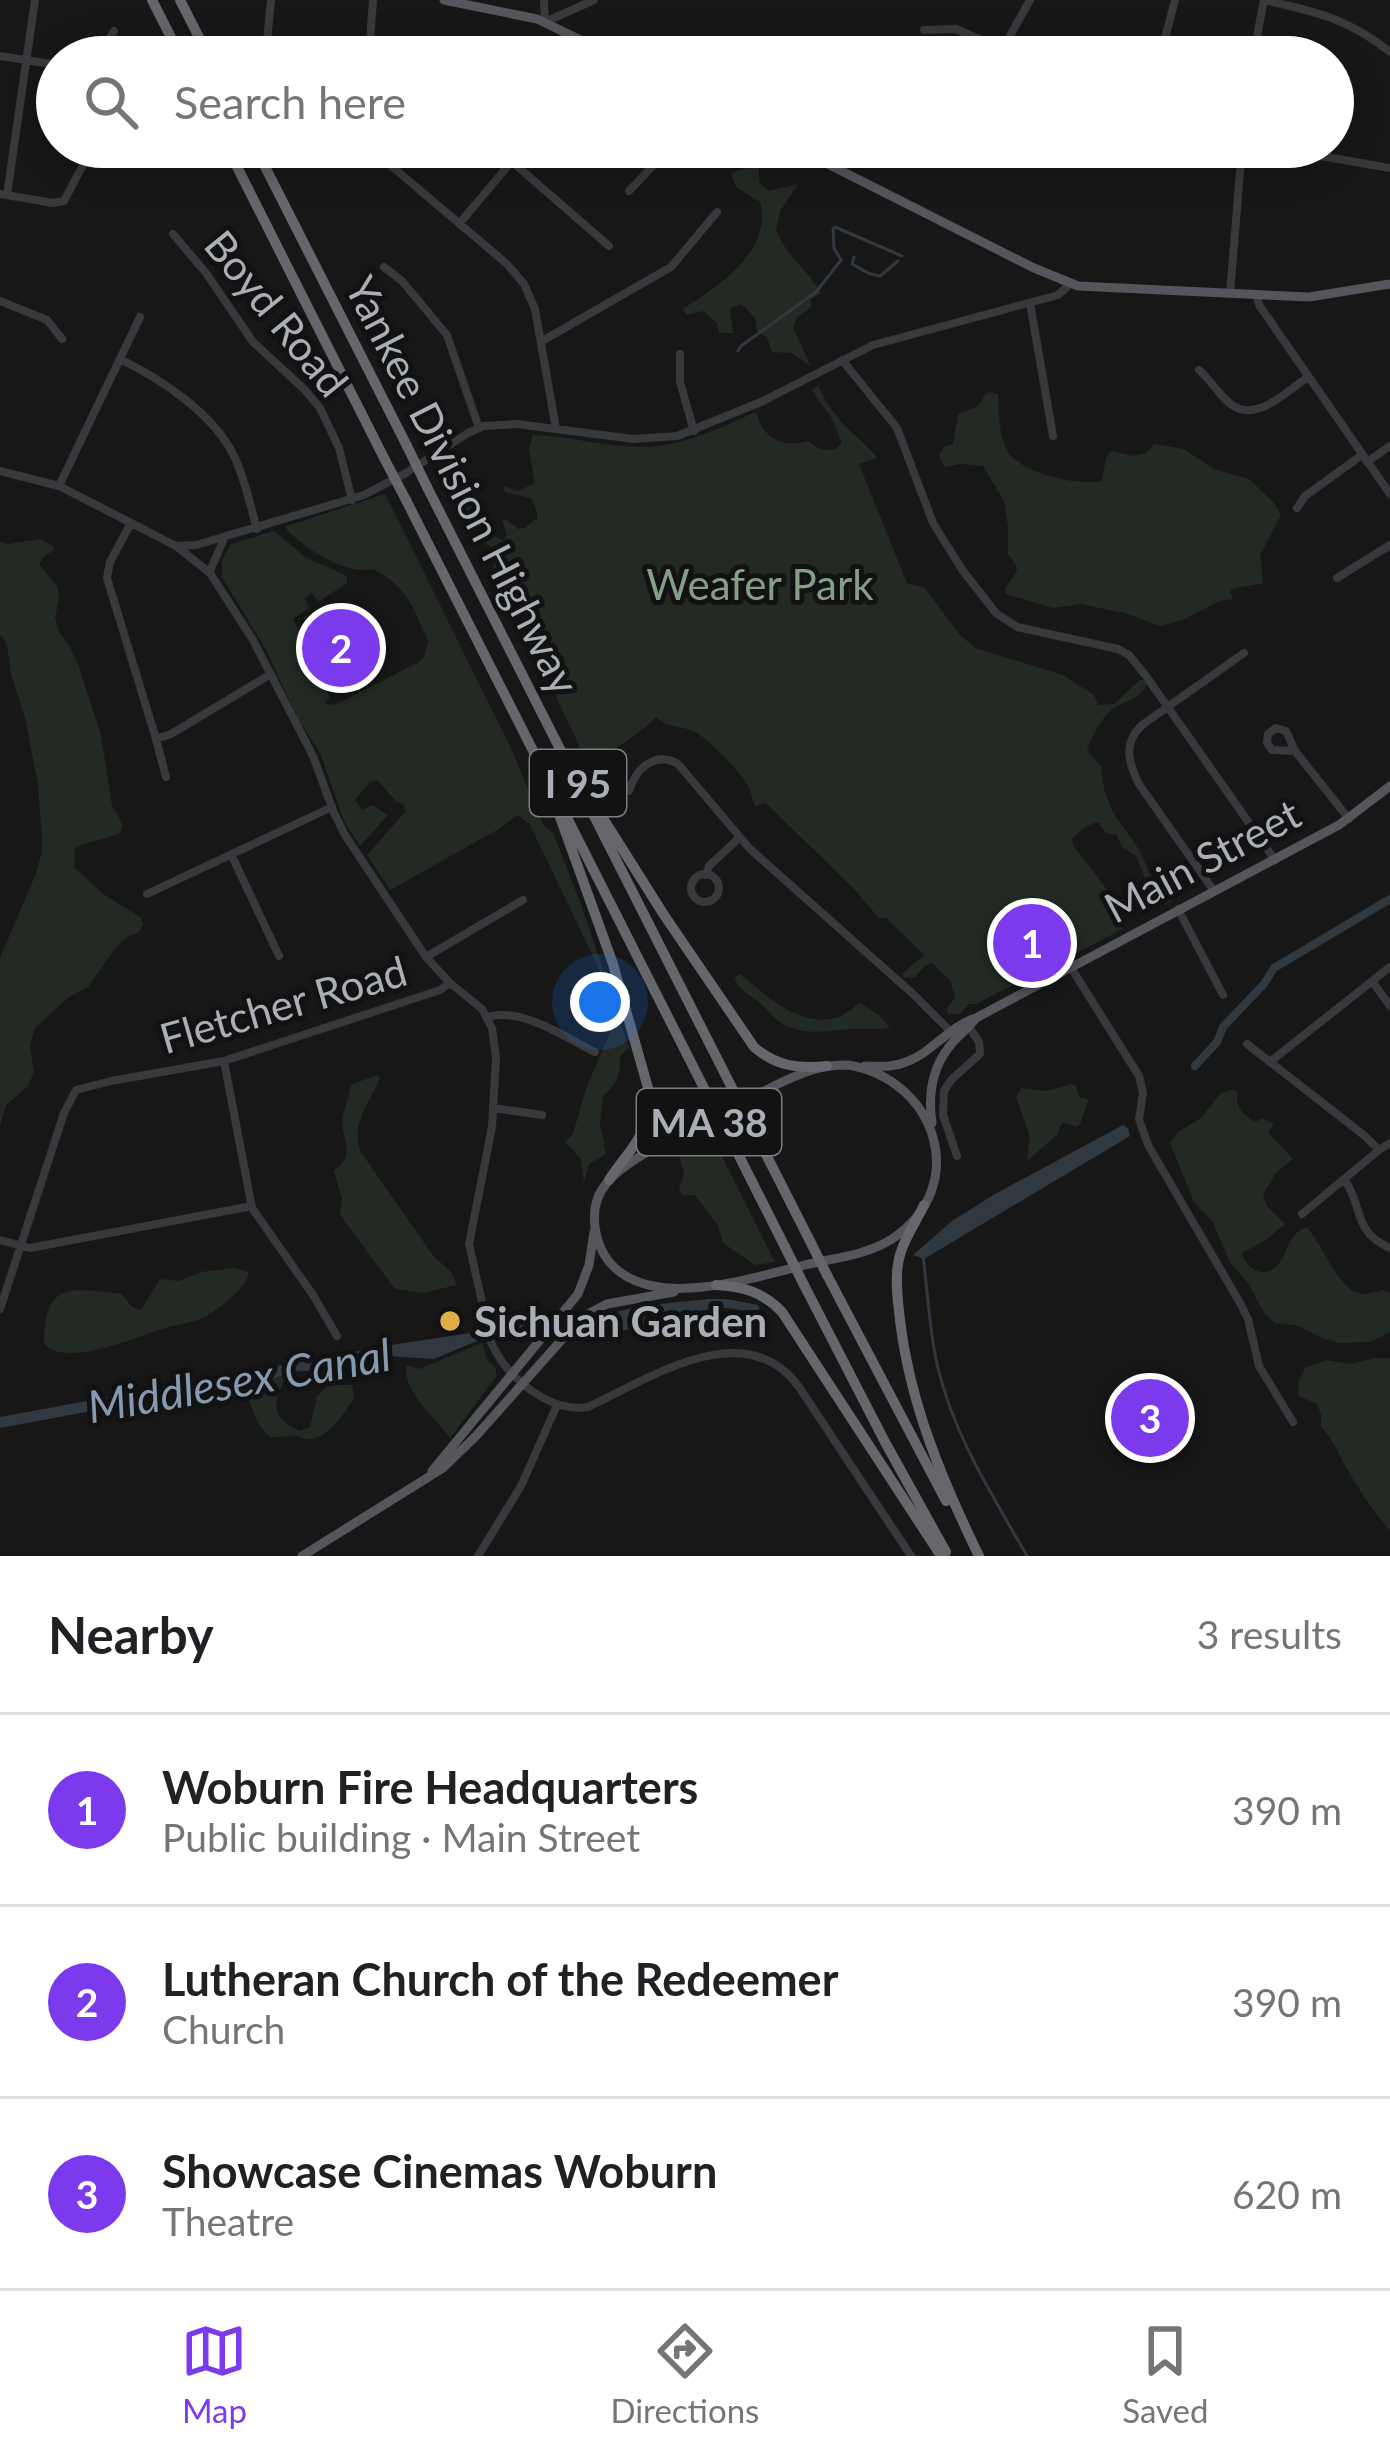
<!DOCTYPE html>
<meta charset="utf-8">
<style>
body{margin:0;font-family:Lato,sans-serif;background:#f2f2f2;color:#202124}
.you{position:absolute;left:600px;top:1002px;width:42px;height:42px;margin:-30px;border:9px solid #fff;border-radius:50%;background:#1a73e8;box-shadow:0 0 0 18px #1a73e833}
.badge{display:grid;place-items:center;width:78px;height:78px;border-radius:50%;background:#7c3aed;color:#fff;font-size:39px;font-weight:700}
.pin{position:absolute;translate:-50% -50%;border:6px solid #fff;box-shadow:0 3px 12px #0006}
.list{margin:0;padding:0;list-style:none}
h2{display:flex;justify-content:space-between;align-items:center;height:156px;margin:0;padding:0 48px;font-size:51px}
h2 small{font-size:39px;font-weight:400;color:#757577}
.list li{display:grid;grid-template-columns:78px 1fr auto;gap:36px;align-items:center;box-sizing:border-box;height:192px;padding:0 48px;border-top:3px solid #e0e0e0}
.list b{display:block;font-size:45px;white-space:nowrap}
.list p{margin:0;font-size:39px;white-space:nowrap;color:#757577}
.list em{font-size:39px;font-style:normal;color:#757577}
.icon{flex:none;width:66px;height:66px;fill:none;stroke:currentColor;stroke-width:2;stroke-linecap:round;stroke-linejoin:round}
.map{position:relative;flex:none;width:1390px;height:1556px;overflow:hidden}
.search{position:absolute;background:#fff;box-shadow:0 6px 30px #0003;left:36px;right:36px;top:36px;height:132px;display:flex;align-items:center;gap:30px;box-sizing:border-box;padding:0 42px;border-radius:66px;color:#757577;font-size:45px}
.sheet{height:732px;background:#fff}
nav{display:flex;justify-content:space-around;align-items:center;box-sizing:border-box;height:168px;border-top:3px solid #e0e0e0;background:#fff;font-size:33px;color:#757577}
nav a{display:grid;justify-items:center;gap:6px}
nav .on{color:#7c3aed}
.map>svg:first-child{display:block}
.green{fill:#232a24}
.water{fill:#313940}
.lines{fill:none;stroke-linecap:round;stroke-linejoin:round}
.stream{stroke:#313940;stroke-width:3}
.canal{stroke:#313940;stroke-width:8}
.minor{stroke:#38393d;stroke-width:8}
.major{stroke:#54565c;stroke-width:9}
.highway{stroke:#65676d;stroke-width:10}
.highway-bridge{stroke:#65676d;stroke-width:10}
.poi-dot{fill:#deae49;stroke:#121213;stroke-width:4.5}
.labels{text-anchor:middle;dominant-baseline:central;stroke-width:10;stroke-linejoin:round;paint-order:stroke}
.shield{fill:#121213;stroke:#7c7f86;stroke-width:3}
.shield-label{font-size:39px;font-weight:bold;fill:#aaaeb7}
.street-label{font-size:42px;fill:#aaaeb7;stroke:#121213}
.park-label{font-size:42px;fill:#83a086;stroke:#121213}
.poi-label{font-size:42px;font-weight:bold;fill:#aaaeb7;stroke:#121213;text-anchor:start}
.water-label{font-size:45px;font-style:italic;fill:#859aae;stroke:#121213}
</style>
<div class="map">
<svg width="1390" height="1556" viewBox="0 0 1390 1556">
<rect width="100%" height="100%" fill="#171718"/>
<path class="green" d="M759,167V182L769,191L798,184L780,211L776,231C789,259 806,268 821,293L811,299V307L797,318L793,328L811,366L791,353L772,352L767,337L757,331L755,318L742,304L730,308L733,333H719L717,323L703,311L686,315L683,309C719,286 773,250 760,202L736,187L731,174L738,170Z
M818,385C833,420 852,430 876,456L877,458L859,464L907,583L925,588L959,634L975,648L1063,675L1094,695L1098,705L1114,704L1140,680H1145L1147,684C1139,703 1120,700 1107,714C1099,723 1091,739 1087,750L1101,766L1104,789L1112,811L1140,851L1155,886L1163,896L1173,899L1166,905L1149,888L1136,856L1123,848L1116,834C1106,836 1103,830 1099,822C1092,822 1076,833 1072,839L1073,845L1109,892L1105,904L1123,929L976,1004H969L960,1014H948L947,1009L955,997L950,980L932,963L926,965L915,977L904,978L903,973L924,955L886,918H879L854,889L766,803L755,806C752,800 752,794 749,788C744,775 707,737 693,731C679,725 668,729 656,717C640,735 615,747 597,761L590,762L584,756L544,671L529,651L518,619L517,587L512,576L494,574L493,549L476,533L438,473V464L449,459L485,532L504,541L507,535L502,521L506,519L518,529L525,528L537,518V512L531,498L505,492L503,486L518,491L535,483L529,449L533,435C571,436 609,448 647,447C686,445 722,427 756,412C763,438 781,449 808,441L820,449L834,450L842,443L831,417L812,391Z
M991,392L998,394C999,413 998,432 1007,450C1020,474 1079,486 1102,481L1106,458L1112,451L1133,456L1146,453L1154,444L1184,449L1214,469L1249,479L1274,503L1281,515L1260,555L1263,583L1232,589L1230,592L1233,599L1219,601L1183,620L1160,626L1125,613L1080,604L1053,608L1006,594L1005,589L1017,571L1016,565L1008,554V527L1004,501L983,466L961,464L944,467L939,455L944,447L953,444L958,414L978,406L986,393Z
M385,494L510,746L543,825L553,833L582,907L629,1048L620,1056C621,1073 617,1085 603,1096L600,1124L606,1154L589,1164L584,1183L581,1159L565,1142L573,1134L586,1089L616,1018L594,999L601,973L530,825L518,815L497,830L390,890L367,855L405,812L404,805L396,801L377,780L368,784L355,800L362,810L372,805L388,815L360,846L344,821L320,753L298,719L266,650L222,577V560L231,544L274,531L305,557L347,576V583L318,602L312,593L305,598L309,608L293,619L330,697L325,701L327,705L337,704L419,662L424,657L428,641C412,606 408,587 373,569C347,576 304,548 287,530V526Z
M40,539L53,546L54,550L43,557L39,564L58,588L59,598L55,618L59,631L71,649L79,667L101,735L112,806L123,824L120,833C105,840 89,840 75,848L74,867L102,893L141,918L143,924L139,932L124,939L116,947L88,987L69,997L35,1028L30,1045L34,1073L27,1087L6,1105L0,1127V958L35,876L42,852V836L38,786L26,721L11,674L7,645L0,634V542L8,544Z
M740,974C765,994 800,1028 835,1018C844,1016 852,1008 860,1003L880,1016L890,1028C877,1030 864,1028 851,1029C827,1031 806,1036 783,1024C774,1019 769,1011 761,1004C750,994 740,992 734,978Z
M377,1075L380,1078C370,1103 351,1122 360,1151L432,1254C441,1265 454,1269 456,1285L424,1293L395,1289L340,1215L342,1199L334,1171C359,1153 339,1139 343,1116C345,1106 349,1096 350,1085Z
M1071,1084L1076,1086L1079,1097L1087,1099L1088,1102L1080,1124L1076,1127L1063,1122L1057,1135L1027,1161L1030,1137L1016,1097L1021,1088L1047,1091Z
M1232,1090L1237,1091C1236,1109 1241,1113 1256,1122L1261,1118L1274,1124L1268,1133L1293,1159L1276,1173L1263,1194L1266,1205L1285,1224L1266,1240L1242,1253C1247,1271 1267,1281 1281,1261C1285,1255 1286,1248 1290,1242C1296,1232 1297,1233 1306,1227C1322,1241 1339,1295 1364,1294C1371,1294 1377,1291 1384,1290L1390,1293V1332L1370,1342L1341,1343L1327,1340L1296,1325L1275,1323L1265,1314L1248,1283L1230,1262L1212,1221L1194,1202L1170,1143L1178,1132L1201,1118L1221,1093Z
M704,1139H713L775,1262L755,1265L723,1243L718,1226L695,1195H683L679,1191L684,1173L679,1156L686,1150L696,1149Z
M234,1268L249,1272C246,1289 220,1308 205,1317C194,1322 181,1324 169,1327C139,1335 69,1369 44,1344C45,1281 68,1288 122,1294L132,1307L141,1310L160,1279L179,1281L201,1272Z
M482,1343L487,1359L496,1369V1377L450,1438C435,1418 403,1392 406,1365L419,1369Z
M1376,1358H1390V1531C1373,1511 1359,1490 1346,1467C1337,1452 1333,1438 1321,1427V1414L1317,1404L1299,1396L1298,1383L1305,1368L1327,1360L1350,1364Z
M286,1376C274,1403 269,1417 299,1431L310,1427L317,1396L329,1385H352L354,1398C347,1411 326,1439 311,1439C296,1439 306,1435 291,1436C284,1436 277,1438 270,1437C255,1425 252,1405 244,1388L257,1382Z"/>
<path class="water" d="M1123,1125L1128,1128L1130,1136L924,1259L913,1255L952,1221L995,1194Z
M708,1299H727L758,1305L760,1309C746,1314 736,1307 722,1308C677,1311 634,1333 589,1336L584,1330C602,1305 677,1303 708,1299Z
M478,1332L483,1333L484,1338L434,1359L387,1356L329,1370L298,1371L244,1388L186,1391L172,1396L0,1428V1417L397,1344Z"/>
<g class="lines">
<path class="stream" d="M854,257L852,264L870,274L880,276L898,261
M738,351L741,346L816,292L841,260L834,248L833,229L835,227L902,256
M923,1256C928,1293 929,1331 938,1368C954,1436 993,1496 1027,1556"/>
<path class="canal" d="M1195,1066L1217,1042L1223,1027L1264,984L1274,968L1390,899
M502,1334L531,1327"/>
<path class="minor" d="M544,0L545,22L594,0
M1264,0C1315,11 1349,19 1390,52
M924,30L956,29L1002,49
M372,41L388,57
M1164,42L1175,0
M0,56L57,65
M104,57L107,43L114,31
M270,57L267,41L271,0
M369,57L373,0
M758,57C776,41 793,49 813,57
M998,57L1030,0
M1253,57L1264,0
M369,147L507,264L524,284L535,309L556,429
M495,147L609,246
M1269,147L1390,168
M629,191L671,147
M0,194L53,203L64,201L84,163L88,147
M7,195L35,0
M459,224L512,161
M173,234L206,273L253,342L305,390L320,408L339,448L352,500
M384,267L402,281L447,335L479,428
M1230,294L1242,147
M1257,295L1259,305L1390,494
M0,301L47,320L62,339
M1030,303L1053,436
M542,341L671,267L717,212
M680,354V382L694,431
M120,359C161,379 214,414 234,456C245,479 250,505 257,529
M842,360L897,428L933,523L963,571L996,613L1017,627L1118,649L1129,655L1146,676L1275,860
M1199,370C1211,380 1219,396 1232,405C1257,423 1288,390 1308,377
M1367,462L1390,446
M0,471L59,486L176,546L196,545L364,495L406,473L468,433L484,426L517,424L633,439L677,436L761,402L873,345L1058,295L1070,284
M59,486L140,317
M1297,508L1305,496L1362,455
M131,523L110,562L107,578L156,739L171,734L271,674
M176,546L210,573L253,640L313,756L334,813L345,835L426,957L450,983L482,1009L492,1028L496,1058L492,1127L469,1244L491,1342C506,1377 549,1413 588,1407C649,1379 745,1313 799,1387L911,1556
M210,571L223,541
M1337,578L1390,545
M156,739L166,777
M1295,751L1272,750L1267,743L1268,734L1276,728L1286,731L1295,751L1349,819
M629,791C636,768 655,751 678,764L750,849L913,994L952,1033
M231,854L279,956
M691 888a14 14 0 1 1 28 0a14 14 0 1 1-28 0Z
M706,875L709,866L739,838
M1214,891L1139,784C1128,762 1123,743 1142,725L1244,653
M147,894L332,807
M1178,909L1223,995
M426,957L523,900
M1070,966L1139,1076L1143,1093L1139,1119L1148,1145L1240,1303L1248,1319L1259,1366L1293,1422
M1372,981L1390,1006
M487,1017C523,1007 564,1037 595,1052
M1247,1044L1365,1136L1379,1150L1390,1143
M224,1061L252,1208L313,1295L337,1336
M1271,1061L1390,967
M493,1108L542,1115
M957,1156L943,1115L944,1091L951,1080L980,1054L979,1042L967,1024
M1344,1179C1364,1206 1352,1232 1390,1248
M1302,1214L1379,1150
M0,1240L30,1248L252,1206
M0,1309L64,1113L76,1090L111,1081L224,1061L440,990L450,983
M478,1556L521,1486L557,1405"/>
<path class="major" d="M444,0L537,19L616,57
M794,147L1034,268L1078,286L1309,297L1390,284
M848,1065C936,1079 972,1186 892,1239C867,1255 834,1258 805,1265C768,1274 729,1286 690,1288C645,1291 602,1277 595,1227C593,1211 596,1196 606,1184C628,1156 690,1131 722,1114C751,1099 781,1080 812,1070C824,1066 835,1065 848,1065Z
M865,1066C879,1066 892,1068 906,1062C932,1053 949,1026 976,1018L1339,825L1390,786
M932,1123C928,1096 931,1070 949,1047C957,1036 968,1029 976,1018
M432,1471L578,1294L589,1265L594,1232
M302,1556L443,1468L476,1436L582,1317L607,1304L674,1292"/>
<path class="highway" d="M152,0L181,57
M180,0L209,57
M227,147L385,460
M255,147L407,446
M427,487L728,1080
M406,500L706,1092
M601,815L664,915L754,1047C776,1066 798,1069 827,1066
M560,817L613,964L650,1095C652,1132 628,1151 609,1180
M751,1125L810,1241
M729,1136L785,1247
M924,1205C915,1224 901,1243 898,1264C895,1282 898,1302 900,1320C910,1404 942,1480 979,1556
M827,1275L946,1501
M716,1285C742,1286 763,1292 782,1312L941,1556
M804,1285L885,1442L946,1552"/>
<path class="highway-bridge" d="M407,446L427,487
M385,460L406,500
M728,1080L751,1125
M706,1092L729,1136
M810,1241L827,1275
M785,1247L804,1285"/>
</g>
<circle class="poi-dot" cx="450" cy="1321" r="12"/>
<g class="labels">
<g class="shield">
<rect x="530" y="750" width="96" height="66" rx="9"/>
<rect x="637" y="1089" width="144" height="66" rx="9"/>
</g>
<g class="shield-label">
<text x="578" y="783">I 95</text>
<text x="709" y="1122">MA 38</text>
</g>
<g class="street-label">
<text transform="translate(277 313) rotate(51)">Boyd Road</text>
<text transform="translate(463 485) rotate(63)">Yankee Division Highway</text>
<text transform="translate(1202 860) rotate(-28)">Main Street</text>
<text transform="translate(283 1004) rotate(-16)">Fletcher Road</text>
</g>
<g class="park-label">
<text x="760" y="584">Weafer Park</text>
</g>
<g class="poi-label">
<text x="474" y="1321">Sichuan Garden</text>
</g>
<g class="water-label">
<text transform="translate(239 1380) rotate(-10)">Middlesex Canal</text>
</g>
</g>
</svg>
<div class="you"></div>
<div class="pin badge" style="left:1032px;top:943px">1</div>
<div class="pin badge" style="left:341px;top:648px">2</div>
<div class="pin badge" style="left:1150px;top:1418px">3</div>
<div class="search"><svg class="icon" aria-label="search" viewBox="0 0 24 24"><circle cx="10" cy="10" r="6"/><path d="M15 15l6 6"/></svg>Search here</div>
</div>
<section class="sheet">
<h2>Nearby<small>3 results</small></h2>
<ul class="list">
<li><span class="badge">1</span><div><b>Woburn Fire Headquarters</b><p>Public building · Main Street</p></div><em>390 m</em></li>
<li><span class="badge">2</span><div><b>Lutheran Church of the Redeemer</b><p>Church</p></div><em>390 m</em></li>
<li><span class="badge">3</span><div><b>Showcase Cinemas Woburn</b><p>Theatre</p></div><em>620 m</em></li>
</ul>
</section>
<nav>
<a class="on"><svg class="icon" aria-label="map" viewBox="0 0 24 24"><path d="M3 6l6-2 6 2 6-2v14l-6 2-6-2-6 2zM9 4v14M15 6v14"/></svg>Map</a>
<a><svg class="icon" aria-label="directions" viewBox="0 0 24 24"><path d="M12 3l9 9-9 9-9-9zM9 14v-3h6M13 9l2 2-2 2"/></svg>Directions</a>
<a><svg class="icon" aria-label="saved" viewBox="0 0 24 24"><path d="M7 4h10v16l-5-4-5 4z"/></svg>Saved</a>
</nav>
